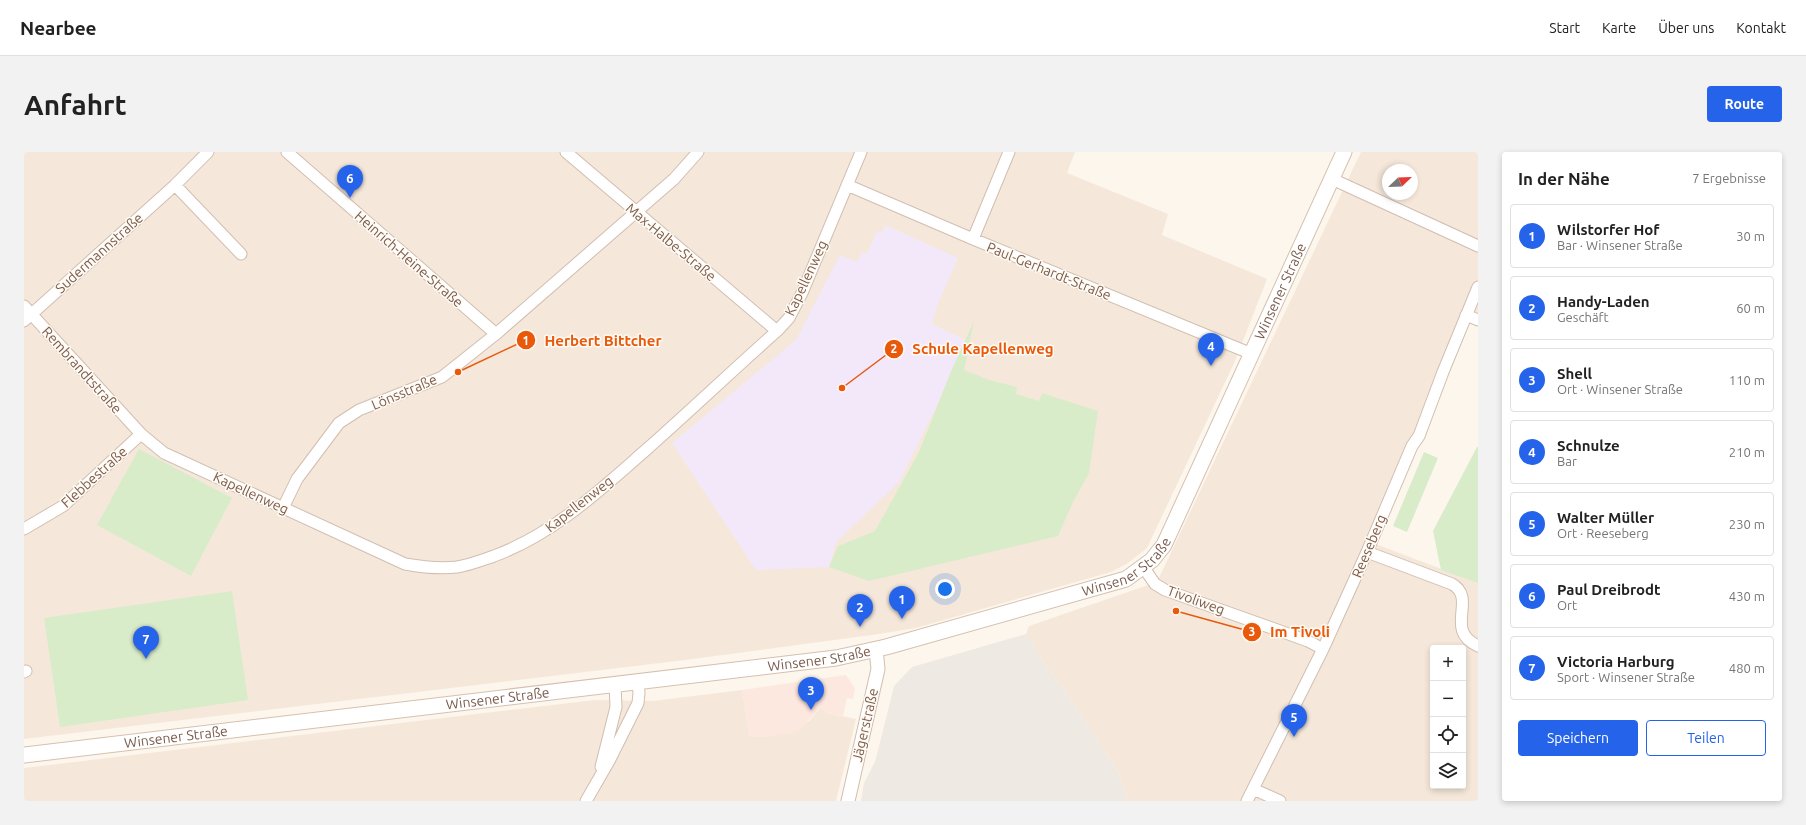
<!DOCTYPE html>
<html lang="de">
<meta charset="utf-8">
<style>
body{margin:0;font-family:Ubuntu,sans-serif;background:#f2f2f2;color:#222}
.controls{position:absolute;right:12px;bottom:12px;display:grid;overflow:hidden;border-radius:4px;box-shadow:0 2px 6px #0003}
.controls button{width:36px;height:36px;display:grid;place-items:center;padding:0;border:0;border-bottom:1px solid #e0e0e0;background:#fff;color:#222;font:20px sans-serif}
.compass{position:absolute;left:1358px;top:12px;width:36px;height:36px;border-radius:50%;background:#fff;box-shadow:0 2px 6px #0003;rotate:67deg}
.you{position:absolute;left:921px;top:437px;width:14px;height:14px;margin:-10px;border:3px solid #fff;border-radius:50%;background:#1a73e8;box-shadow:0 0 0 6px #1a73e833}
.badge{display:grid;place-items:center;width:26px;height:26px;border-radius:50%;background:#2563eb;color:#fff;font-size:13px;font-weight:700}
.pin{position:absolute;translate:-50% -33px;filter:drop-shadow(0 1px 2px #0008)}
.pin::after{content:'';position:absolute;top:21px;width:14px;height:12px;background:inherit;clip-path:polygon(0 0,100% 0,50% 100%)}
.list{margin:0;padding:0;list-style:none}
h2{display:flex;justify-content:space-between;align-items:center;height:52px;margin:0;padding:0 16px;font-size:17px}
h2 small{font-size:13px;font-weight:400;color:#767676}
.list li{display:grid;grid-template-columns:26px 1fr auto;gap:12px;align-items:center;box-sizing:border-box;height:64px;margin:0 8px 8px;padding:0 8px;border:1px solid #e0e0e0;border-radius:4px}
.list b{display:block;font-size:15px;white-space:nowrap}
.list p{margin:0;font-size:13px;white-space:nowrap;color:#767676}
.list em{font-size:13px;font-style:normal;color:#767676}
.actions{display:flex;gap:8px;padding:12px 16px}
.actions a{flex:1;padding:9px 0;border:1px solid #2563eb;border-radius:4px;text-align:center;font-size:14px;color:#2563eb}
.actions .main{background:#2563eb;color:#fff}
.icon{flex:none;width:22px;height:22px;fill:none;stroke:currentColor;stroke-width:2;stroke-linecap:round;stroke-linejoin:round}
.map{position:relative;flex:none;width:1454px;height:649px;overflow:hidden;border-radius:4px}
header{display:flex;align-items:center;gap:24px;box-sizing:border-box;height:56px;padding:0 20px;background:#fff;border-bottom:1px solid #e0e0e0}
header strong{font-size:19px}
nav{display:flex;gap:22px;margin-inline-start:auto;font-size:14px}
.intro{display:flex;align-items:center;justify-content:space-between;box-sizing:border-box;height:96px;padding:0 24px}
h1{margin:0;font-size:28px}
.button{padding:10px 18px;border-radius:4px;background:#2563eb;color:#fff;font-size:14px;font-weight:700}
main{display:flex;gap:24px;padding:0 24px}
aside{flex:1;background:#fff;border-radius:4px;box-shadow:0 2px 6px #0003}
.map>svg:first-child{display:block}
.residential{fill:#f5e8da;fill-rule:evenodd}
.commercial{fill:#fde8e0}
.industrial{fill:#efe9e4}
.education{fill:#f3e8fa}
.green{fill:#d8ecc9}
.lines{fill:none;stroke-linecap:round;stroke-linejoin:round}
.minor-casing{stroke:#d1beb0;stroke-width:13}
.tertiary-casing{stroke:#d1beb0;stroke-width:15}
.secondary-casing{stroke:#d6c0b0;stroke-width:17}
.minor{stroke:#fff;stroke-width:11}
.tertiary{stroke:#fff;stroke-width:13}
.secondary{stroke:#fff;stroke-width:15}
.labels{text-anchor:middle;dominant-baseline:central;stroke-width:3;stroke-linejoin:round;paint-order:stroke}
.street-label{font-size:14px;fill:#7a5c4d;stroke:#fffaf3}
.leader{fill:none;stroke:#e8590c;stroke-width:1.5}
.callout-dot{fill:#e8590c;stroke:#fffaf3;stroke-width:1.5}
.mark-label{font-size:12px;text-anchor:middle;font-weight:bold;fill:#fff}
.callout-label{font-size:15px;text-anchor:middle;font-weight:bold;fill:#e8590c;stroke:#fffaf3;stroke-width:3;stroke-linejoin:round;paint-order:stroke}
</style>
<header>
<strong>Nearbee</strong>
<nav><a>Start</a><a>Karte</a><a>Über uns</a><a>Kontakt</a></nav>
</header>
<div class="intro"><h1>Anfahrt</h1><a class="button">Route</a></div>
<main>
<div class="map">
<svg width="1454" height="649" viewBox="0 0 1454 649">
<rect width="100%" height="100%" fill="#fdf6ec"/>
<path class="residential" d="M0,0H1051L1043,21L1144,62L1138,83L1243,127L1212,207L1123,396L1104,411L1087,420L892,476L855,482L661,508L0,587Z
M1337,0H1454V172L1440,166L1344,389L1454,431V649H1103L1095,621L1040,538L1021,513L1002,482L1005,474L1133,430ZM1364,18H1388V42H1364ZM1409,496H1439V634H1409Z
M718,538L726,585L785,569L797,555L803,561L832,567L812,649H0V616L571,548L629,549Z"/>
<path class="commercial" d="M822,523L831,536L829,547L823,546L819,564L803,561L797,555L774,579L742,585H726L718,538Z"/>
<path class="industrial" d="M1002,482L1021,513L1040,538L1095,621L1103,649H837L840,631L851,610L870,534L888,515Z"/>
<path class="education" d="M861,73L934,106L914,151L908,172L941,188L912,255L875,330L812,390L805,415L732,418L648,291L772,188L816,103L833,110L838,100L843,102L853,79L858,81Z"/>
<path class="green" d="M950,169L940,218L965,228L993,235L992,242L1015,249L1018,241L1074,259L1065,321L1049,350L1034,384L845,429L805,415L814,394L851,379L895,300L928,217Z
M1453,295H1454V431L1417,418L1409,379Z
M115,297L208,346L167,424L73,373Z
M1400,300L1414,306L1383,380L1369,374Z
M208,439L224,548L36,575L20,466Z"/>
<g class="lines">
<g class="minor-casing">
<path id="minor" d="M263,0L472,182
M542,0L753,179
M1308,27L1454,94
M151,33L217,102
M823,33L949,87L1228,202
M949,87L985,0
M0,154L117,282L140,301L381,412C398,415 416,417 433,415C446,413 458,408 470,404C530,382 576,338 623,297C667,258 709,218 753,179L765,166L778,141L837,0
M1442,163L1454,168
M0,169L151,33L184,0
M259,356L273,327L315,271L335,258L418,225L472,182L650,27L674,0
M0,377L39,354L117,282
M1343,400L1428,432C1454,447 1419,478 1454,494
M1120,416L1131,432L1141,438L1284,489L1299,497
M0,520L2,519
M577,615L592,555L591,533
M1229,637L1256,649
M562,649L585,609L614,551L615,541L614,530
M1223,649L1299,497L1343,400L1388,294L1395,284L1419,220L1454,135"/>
</g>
<g class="tertiary-casing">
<path id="tertiary" d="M824,649L854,517L852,497"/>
</g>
<g class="secondary-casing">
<g id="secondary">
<path id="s1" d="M0,603L812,506L862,495L1102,427L1128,408L1140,393L1320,0"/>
</g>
</g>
<use href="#minor" class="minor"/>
<use href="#tertiary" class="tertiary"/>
<use href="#secondary" class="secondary"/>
</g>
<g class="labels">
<g class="street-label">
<text transform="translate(647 90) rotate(40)">Max-Halbe-Straße</text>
<text transform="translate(75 101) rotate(-42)">Sudermannstraße</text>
<text transform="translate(385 107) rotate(41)">Heinrich-Heine-Straße</text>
<text transform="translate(1025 119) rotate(22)">Paul-Gerhardt-Straße</text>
<text transform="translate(782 126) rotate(-65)">Kapellenweg</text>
<text stroke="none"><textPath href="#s1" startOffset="1449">Winsener Straße</textPath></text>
<text transform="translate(58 218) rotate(48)">Rembrandtstraße</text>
<text transform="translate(380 240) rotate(-23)">Lönsstraße</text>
<text transform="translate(70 325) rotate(-42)">Flebbestraße</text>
<text transform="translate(227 341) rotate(25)">Kapellenweg</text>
<text transform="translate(555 352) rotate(-38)">Kapellenweg</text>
<text transform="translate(1345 394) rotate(-67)">Reeseberg</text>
<text stroke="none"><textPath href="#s1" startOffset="1125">Winsener Straße</textPath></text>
<text transform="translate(1172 448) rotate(20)">Tivoliweg</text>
<text stroke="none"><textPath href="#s1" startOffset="801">Winsener Straße</textPath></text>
<text stroke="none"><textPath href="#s1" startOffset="477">Winsener Straße</textPath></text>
<text transform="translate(841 573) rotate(-77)">Jägerstraße</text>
<text stroke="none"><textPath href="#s1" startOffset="153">Winsener Straße</textPath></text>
</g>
</g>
<path class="leader" d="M434 220L502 188M818 236L870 197M1152 459L1228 480"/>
<g class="callout-dot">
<circle cx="434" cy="220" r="4"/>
<circle cx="818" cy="236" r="4"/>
<circle cx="1152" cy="459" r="4"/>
<circle cx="502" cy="188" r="10"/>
<circle cx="870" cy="197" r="10"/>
<circle cx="1228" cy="480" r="10"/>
</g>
<g class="mark-label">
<text x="502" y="193">1</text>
<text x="870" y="201">2</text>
<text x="1228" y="484">3</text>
</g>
<g class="callout-label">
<text x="579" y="194">Herbert Bittcher</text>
<text x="959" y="202">Schule Kapellenweg</text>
<text x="1276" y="485">Im Tivoli</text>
</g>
</svg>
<div class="controls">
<button>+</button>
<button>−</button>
<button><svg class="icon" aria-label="locate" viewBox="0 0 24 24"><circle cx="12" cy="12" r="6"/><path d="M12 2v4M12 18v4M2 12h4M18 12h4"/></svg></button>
<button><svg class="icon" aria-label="layers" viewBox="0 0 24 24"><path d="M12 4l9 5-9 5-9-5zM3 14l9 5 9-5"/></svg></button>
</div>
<svg class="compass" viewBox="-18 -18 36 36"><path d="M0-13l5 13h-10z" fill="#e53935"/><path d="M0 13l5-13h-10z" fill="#767676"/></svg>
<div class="you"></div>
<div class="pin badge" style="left:878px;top:467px">1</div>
<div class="pin badge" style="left:836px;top:475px">2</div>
<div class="pin badge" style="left:787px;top:558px">3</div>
<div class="pin badge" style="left:1187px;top:214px">4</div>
<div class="pin badge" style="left:1270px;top:585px">5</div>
<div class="pin badge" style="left:326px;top:46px">6</div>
<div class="pin badge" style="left:122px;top:507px">7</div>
</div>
<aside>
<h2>In der Nähe<small>7 Ergebnisse</small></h2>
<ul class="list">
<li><span class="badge">1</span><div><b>Wilstorfer Hof</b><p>Bar · Winsener Straße</p></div><em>30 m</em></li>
<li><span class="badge">2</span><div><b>Handy-Laden</b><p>Geschäft</p></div><em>60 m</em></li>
<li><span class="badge">3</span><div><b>Shell</b><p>Ort · Winsener Straße</p></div><em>110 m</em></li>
<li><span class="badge">4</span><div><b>Schnulze</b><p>Bar</p></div><em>210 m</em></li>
<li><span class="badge">5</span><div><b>Walter Müller</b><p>Ort · Reeseberg</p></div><em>230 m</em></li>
<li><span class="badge">6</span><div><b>Paul Dreibrodt</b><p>Ort</p></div><em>430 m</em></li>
<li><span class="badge">7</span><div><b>Victoria Harburg</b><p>Sport · Winsener Straße</p></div><em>480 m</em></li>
</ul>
<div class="actions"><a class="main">Speichern</a><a>Teilen</a></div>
</aside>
</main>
